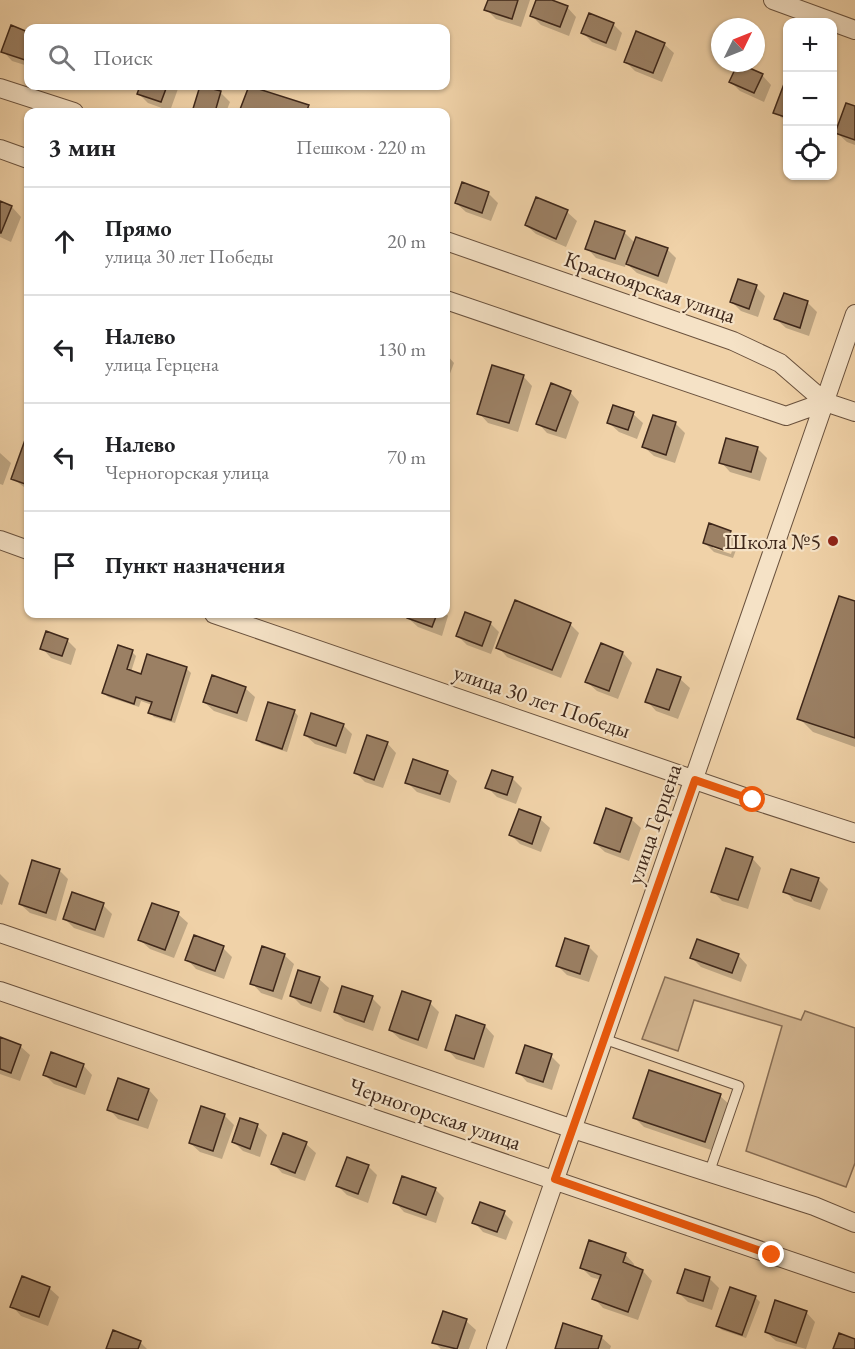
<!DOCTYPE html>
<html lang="ru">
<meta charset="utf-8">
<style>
body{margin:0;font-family:"EB Garamond",serif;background:#f2f2f2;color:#202124}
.controls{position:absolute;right:18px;top:18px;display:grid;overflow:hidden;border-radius:12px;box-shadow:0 2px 4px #0004}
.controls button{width:54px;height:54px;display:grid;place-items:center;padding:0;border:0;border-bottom:2px solid #e0e0e0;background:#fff;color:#202124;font:30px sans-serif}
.compass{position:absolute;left:711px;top:18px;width:54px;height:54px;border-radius:50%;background:#fff;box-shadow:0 2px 4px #0004;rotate:47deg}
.stop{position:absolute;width:18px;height:18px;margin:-14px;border:4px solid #ea580c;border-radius:50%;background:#fff}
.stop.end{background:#ea580c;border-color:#fff;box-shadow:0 2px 6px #0008}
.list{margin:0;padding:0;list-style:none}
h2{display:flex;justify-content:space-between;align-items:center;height:78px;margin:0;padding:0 24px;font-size:26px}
h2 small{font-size:20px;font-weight:400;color:#757577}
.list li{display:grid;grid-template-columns:39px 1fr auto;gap:18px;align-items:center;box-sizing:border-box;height:108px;padding:0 24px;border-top:2px solid #e0e0e0}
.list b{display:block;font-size:22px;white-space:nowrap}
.list p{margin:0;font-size:20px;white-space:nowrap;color:#757577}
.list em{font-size:20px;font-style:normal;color:#757577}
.icon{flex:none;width:33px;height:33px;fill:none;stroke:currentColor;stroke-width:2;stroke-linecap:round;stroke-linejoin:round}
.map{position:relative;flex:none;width:855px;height:1349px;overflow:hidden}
.search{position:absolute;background:#fff;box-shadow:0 2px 4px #0004;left:24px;top:24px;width:426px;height:66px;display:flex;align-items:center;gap:15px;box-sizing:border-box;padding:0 21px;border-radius:12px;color:#757577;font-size:22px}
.panel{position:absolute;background:#fff;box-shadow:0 2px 4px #0004;left:24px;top:108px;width:426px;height:510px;border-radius:12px}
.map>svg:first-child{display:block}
.green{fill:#d2b590;stroke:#886e55;stroke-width:1.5}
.shadow{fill:#0003;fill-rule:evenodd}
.building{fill:#9b8064;stroke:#3e271a;stroke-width:1.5}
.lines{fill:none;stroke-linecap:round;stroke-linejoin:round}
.lane-casing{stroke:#6a523e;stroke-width:11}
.street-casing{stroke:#6a523e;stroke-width:20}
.lane{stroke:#f5e2c6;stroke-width:9}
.street{stroke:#f5e2c6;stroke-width:18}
.route{stroke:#ea580c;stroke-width:8}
.poi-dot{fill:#8f2418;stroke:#f5e2c6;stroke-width:2}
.labels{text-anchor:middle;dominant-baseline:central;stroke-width:4.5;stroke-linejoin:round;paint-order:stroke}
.street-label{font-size:22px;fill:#3e271a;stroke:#f5e2c6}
.poi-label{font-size:22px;fill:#3e271a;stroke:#f5e2c6;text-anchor:end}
</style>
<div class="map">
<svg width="855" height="1349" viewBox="0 0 855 1349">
<rect width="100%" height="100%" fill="#f0d2a8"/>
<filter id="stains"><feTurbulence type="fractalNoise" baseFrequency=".00333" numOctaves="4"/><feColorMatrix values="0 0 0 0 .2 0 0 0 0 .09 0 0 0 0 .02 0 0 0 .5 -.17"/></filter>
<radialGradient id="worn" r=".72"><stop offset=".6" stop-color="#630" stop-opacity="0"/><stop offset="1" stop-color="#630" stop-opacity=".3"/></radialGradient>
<path class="green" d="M665,977L801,1020L805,1011L855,1028V1163L846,1187L746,1151L782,1026L694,1000L678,1051L642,1039Z"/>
<path class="shadow" d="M489,0H530L521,27L496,19L486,9Z
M537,0H548L567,7L576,17L569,36L541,25L531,15Z
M613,24L622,33L616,51L592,42L583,33Z
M12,27L28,33V66L12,61L3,51Z
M664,44L674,53L662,82L635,71L626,62Z
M762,75L771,85L764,102L740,91L731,82Z
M142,86H179L170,111L148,103L139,94Z
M251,86L308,106L314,112H241Z
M201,87L220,92L230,102L226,112H193Z
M788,87V123L775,112Z
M855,108V145L847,142L837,133Z
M488,193L498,203L491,221L466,212L456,203Z
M537,199L567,212L577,221L566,247L536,234L526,225Z
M0,203L12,207L21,217L11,242L0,237Z
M624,232L635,243L667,249L676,258L667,284L637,273L626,263L625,267L596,258L587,248Z
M756,287L765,296L758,317L741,311L732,302Z
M785,295L808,303L817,312L809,336L786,328L776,319Z
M446,354L454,363L446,384Z
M523,376L532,386L518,432L488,423L479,413Z
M570,392L579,402L566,439L547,433L538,423Z
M633,414L643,423L637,439L619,432L609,423Z
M654,417L676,424L685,433L675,463L654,456L644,447Z
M26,442L28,443V490L12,478Z
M757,448L767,458L760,481L730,472L721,462Z
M0,453L11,463L3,485L0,484Z
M730,532L739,542L733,558L714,552L704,542ZM713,545L732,551L731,554L713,548Z
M855,603V747L813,732L799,718Z
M446,613L448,616L442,636L418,627L408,618L410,614Z
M490,623L499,632L491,654L467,645L458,636Z
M570,624L579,633L561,678L507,657L498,647Z
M67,640L76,649L71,665L51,658L42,648Z
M132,652L136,656L131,672L142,676L148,656L187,669L191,673L175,723L154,717L150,712L152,705L141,701L139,707L108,697L104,693Z
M623,653L632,663L618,699L597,691L587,682Z
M658,671L680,679L690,688L678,719L656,711L647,701Z
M245,688L255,697L247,722L214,711L204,702Z
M294,711L298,716L287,752L262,744L257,740Z
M343,725L352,734L346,754L315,744L305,735Z
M387,743L396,753L383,788L365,782L355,772Z
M447,772L457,781L450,803L417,792L407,782Z
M493,772L513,779L522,788L516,804L497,797L487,787Z
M540,819L550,828L541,852L520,844L511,835Z
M631,819L641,828L629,861L605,852L595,843Z
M752,858L761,868L748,909L722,901L713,891Z
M59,870L68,879L56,921L30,913L20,904Z
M0,874L9,883L2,905L0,904Z
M818,879L828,889L820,910L794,901L785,891Z
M103,905L112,914L104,938L74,928L65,919Z
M178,914L188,923L174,958L150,949L140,940Z
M589,947L598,956L589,982L567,975L557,965Z
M223,948L232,957L224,979L196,969L187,959Z
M284,955L294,964L282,1000L261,993L252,983Z
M738,955L747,965L741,982L701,967L692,958Z
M319,979L329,988L321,1012L301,1005L292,996Z
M372,998L381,1007L373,1031L345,1021L335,1012Z
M430,1003L439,1012L427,1049L400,1039L390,1030Z
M485,1026L494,1036L484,1068L456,1059L447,1049Z
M0,1038L20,1046L30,1055L20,1081L0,1074Z
M551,1056L560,1065L552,1090L527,1082L518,1072Z
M83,1065L92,1075L85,1095L54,1084L45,1075Z
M119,1080L149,1090L158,1100L148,1129L118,1119L109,1109Z
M720,1096L730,1105L714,1151L644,1127L635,1118Z
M224,1115L234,1125L222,1159L200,1152L190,1143Z
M241,1120L257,1126L267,1135L260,1157L243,1151L234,1142Z
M306,1144L316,1153L305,1181L282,1173L273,1163Z
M368,1166L377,1175L368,1203L347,1195L338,1186Z
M435,1189L444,1198L436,1223L404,1212L395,1202Z
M504,1213L513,1222L506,1240L483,1232L474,1222Z
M625,1254L634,1264L633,1268L643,1271L652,1281L638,1320L603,1308L594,1298L601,1280L591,1277L581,1267Z
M709,1278L719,1288L712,1310L688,1302L679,1293Z
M49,1288L59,1297L48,1326L21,1316L12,1306Z
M755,1297L760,1302L746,1338L722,1330L718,1326Z
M806,1312L815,1322L806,1349L776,1341L766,1332Z
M466,1321L476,1330L469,1349H441L434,1342Z
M601,1337L611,1346L610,1349H557Z
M140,1342L147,1349H108Z"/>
<path class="building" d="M488,0H518L512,19L484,10Z
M536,0H552L568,6L560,27L530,16Z
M589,13L614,23L606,43L581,33Z
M11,25L28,32V61L1,52Z
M636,31L665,43L653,73L624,62Z
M738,63L763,74L754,93L729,82Z
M784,84L788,85V118L773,113Z
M140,86H167L161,102L137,94Z
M200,86L221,91L215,112H192Z
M249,86L309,105L306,112H239Z
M846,103L855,106V140L835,133Z
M462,182L489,192L482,213L455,203Z
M536,197L568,210L556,239L525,225Z
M0,201L12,206L1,233H0Z
M595,221L625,231L615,259L585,249Z
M636,237L668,248L658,276L626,264Z
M738,279L757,285L749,309L730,302Z
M784,293L808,301L800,328L774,319Z
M492,365L524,375L509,423L477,414Z
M551,383L571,391L556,431L536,424Z
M613,405L634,412L628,430L607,423Z
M653,415L676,422L666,455L642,447Z
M726,438L758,447L751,472L719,463Z
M25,440L28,442V485L11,479Z
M709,523L731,531L724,550L703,543Z
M839,596L855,601V738L797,719Z
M515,600L571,623L552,670L496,648Z
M465,612L491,622L482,646L456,636Z
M408,614H437L432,627L407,618Z
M46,631L68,639L62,656L40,649Z
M601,643L623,652L609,691L585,682Z
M118,645L133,650L127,669L141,674L147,654L187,667L171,720L148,713L152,702L136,697L134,704L102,693Z
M657,669L681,677L669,710L645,702Z
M212,675L246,687L237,713L203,702Z
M268,702L295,710L282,749L256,740Z
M311,713L344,724L336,746L304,735Z
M367,735L388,742L374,780L354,773Z
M413,759L448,771L440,794L405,783Z
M492,770L513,777L507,795L485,788Z
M606,808L632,818L620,852L594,843Z
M519,809L541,817L532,844L509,835Z
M726,848L753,857L738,900L711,892Z
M32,860L60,869L46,913L19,904Z
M791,869L819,878L811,901L783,892Z
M72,892L104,903L95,930L63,919Z
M152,903L179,912L165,950L138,940Z
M194,935L224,946L215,971L185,960Z
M565,938L589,946L580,974L556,966Z
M697,939L739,954L732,973L690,958Z
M262,946L285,954L273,991L250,984Z
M298,970L320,977L311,1003L290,996Z
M342,986L373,996L364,1022L334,1012Z
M402,991L431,1001L418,1040L389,1030Z
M456,1015L485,1025L474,1059L445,1050Z
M0,1037L21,1045L11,1073L0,1069Z
M525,1045L552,1054L543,1082L516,1073Z
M51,1052L84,1064L76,1087L43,1075Z
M649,1070L721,1094L705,1142L633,1118Z
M118,1078L149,1089L138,1120L107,1110Z
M201,1106L225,1114L213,1151L189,1143Z
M240,1118L258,1124L250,1149L232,1142Z
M283,1133L307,1142L295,1173L271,1164Z
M347,1157L369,1165L358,1194L336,1186Z
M402,1176L436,1188L426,1215L393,1203Z
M480,1202L505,1211L497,1232L472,1223Z
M589,1240L626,1253L623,1262L643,1270L628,1312L592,1299L601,1275L580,1268Z
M685,1269L710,1277L703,1301L677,1293Z
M22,1276L50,1287L39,1317L10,1307Z
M730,1287L756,1296L742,1335L716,1326Z
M775,1300L807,1311L796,1343L765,1332Z
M443,1311L467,1319L457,1349L432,1343Z
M563,1323L602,1336L598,1349H555Z
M113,1330L141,1341L138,1349H106Z
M839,1333L855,1339V1349H833Z"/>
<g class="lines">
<g class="lane-casing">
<path id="lane" d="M604,1039L739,1086L709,1173"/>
</g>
<g class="street-casing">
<path id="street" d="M773,0L855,30
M0,88L74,112
M0,149L28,159
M446,241L733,341L780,363L825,402
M446,300L786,416L825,402L855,412
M0,540L28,550
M214,614L753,800L855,833
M0,933L573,1129L814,1206L855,1223
M0,991L855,1283
M496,1349L855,314"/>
</g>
<use href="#lane" class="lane"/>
<use href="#street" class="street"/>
</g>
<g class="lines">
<path class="route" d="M753,800L695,780L555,1179L772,1255"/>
</g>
<circle class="poi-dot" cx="833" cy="541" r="6"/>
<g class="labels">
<g class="street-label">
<text transform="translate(650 287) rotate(19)">Красноярская улица</text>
<text transform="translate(542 701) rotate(19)">улица 30 лет Победы</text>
<text transform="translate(654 824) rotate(-71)">улица Герцена</text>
<text transform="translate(435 1114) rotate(19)">Черногорская улица</text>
</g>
<g class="poi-label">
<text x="821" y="541">Школа №5</text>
</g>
</g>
<rect width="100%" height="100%" filter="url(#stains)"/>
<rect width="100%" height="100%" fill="url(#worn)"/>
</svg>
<div class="controls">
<button>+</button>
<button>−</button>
<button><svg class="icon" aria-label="locate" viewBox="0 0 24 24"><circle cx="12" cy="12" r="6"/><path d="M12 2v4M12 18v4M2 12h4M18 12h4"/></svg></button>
</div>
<svg class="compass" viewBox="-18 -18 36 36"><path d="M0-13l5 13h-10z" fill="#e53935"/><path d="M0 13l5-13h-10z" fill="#757577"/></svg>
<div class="stop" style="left:753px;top:800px"></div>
<div class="stop end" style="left:772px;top:1255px"></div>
<div class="search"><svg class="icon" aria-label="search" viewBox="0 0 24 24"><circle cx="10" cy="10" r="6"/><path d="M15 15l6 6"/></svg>Поиск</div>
<section class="panel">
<h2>3 мин<small>Пешком · 220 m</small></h2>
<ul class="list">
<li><svg class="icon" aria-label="ahead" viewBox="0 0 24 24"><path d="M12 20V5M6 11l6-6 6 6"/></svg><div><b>Прямо</b><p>улица 30 лет Победы</p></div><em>20 m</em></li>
<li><svg class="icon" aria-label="left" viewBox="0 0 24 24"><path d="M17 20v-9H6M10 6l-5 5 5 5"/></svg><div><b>Налево</b><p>улица Герцена</p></div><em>130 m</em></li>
<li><svg class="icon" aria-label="left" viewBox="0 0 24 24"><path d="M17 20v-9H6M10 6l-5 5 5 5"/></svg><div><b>Налево</b><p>Черногорская улица</p></div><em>70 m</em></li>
<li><svg class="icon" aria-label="arrive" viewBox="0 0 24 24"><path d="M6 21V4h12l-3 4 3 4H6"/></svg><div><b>Пункт назначения</b></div></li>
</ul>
</section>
</div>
